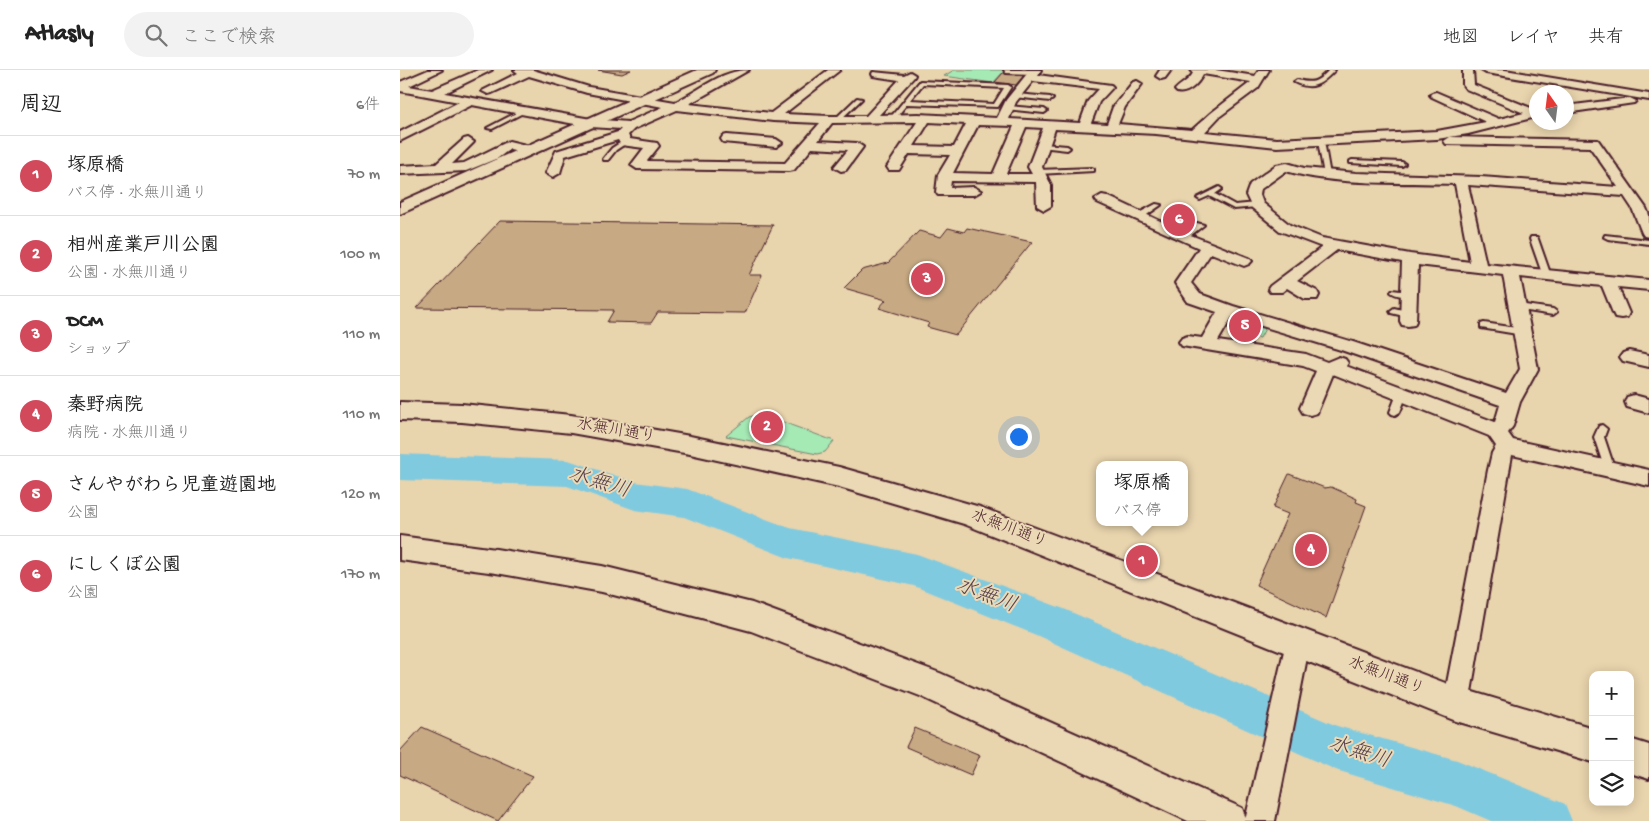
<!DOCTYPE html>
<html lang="ja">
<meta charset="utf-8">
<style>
body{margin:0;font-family:"Gochi Hand","Klee One",sans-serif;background:#f2f2f2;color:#222}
.controls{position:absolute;right:15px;bottom:15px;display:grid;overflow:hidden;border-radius:10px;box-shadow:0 2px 12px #0003}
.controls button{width:45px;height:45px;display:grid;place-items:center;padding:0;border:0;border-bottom:1px solid #e0e0e0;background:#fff;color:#222;font:25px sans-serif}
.compass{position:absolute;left:1129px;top:15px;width:45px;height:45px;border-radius:50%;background:#fff;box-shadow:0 2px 12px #0003;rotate:346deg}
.you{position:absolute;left:618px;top:366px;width:18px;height:18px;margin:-12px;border:4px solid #fff;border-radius:50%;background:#1a73e8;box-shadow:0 0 0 8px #1a73e833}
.badge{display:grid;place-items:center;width:32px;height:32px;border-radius:50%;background:#d1495b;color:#fff;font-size:16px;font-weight:700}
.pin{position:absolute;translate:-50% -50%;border:2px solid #fff;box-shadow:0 1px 5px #0006}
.popup{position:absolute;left:696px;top:391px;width:92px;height:65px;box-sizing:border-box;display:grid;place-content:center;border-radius:10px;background:#fff;filter:drop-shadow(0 1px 4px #0005);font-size:16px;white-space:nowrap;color:#767676}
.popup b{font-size:19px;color:#222}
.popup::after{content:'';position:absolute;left:50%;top:100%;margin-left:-10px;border:10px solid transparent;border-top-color:#fff}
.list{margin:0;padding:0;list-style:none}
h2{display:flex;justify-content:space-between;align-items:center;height:65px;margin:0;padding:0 20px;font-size:21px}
h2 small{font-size:16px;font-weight:400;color:#767676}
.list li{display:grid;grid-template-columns:32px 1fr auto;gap:15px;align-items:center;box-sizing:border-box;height:80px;padding:0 20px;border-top:1px solid #e0e0e0}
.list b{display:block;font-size:19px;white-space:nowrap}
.list p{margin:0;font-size:16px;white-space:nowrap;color:#767676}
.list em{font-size:16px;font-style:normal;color:#767676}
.icon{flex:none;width:28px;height:28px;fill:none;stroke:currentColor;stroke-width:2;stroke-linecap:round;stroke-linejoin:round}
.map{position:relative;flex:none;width:1249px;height:751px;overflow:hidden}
header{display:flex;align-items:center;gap:30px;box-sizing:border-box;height:70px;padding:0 25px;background:#fff;border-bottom:1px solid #e0e0e0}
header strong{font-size:24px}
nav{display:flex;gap:28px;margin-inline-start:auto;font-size:18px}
.search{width:350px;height:45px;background:#f2f2f2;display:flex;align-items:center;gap:12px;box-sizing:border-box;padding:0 18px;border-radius:28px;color:#767676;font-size:19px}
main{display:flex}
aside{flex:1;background:#fff}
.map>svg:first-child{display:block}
.green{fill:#a5e9b5;stroke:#788470}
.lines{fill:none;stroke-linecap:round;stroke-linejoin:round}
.river{fill:#80cae0;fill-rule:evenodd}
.building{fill:#c7aa84;stroke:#4a1f2b}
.service-casing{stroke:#4a1f2b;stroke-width:4}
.minor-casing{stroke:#4a1f2b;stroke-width:4}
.tertiary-casing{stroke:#4a1f2b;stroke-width:4}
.service{fill:#ebd9b6;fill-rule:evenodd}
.minor{fill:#ebd9b6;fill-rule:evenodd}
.tertiary{fill:#ebd9b6;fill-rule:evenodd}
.labels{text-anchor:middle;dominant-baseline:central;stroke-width:4;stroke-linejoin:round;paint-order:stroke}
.street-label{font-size:16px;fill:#4a1f2b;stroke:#ebd9b6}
.near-water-label{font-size:21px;font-style:italic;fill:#55414f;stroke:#ebd9b6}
</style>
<header>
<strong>Atlasly</strong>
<div class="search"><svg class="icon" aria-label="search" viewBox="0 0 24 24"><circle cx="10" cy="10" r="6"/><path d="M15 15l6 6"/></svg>ここで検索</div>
<nav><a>地図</a><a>レイヤ</a><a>共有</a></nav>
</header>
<main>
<aside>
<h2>周辺<small>6件</small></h2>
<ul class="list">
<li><span class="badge">1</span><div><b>塚原橋</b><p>バス停 · 水無川通り</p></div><em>70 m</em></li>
<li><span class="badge">2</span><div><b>相州産業戸川公園</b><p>公園 · 水無川通り</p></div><em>100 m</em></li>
<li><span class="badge">3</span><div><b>DCM</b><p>ショップ</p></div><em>110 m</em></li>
<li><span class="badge">4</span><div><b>秦野病院</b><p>病院 · 水無川通り</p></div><em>110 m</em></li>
<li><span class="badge">5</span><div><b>さんやがわら児童遊園地</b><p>公園</p></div><em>120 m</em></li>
<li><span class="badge">6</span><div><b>にしくぼ公園</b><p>公園</p></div><em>170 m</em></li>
</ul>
</aside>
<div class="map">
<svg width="1249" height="751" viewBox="0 0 1249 751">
<rect width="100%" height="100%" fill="#e8d4ad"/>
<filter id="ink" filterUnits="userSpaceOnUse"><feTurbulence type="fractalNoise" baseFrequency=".02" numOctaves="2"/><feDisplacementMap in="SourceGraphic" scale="10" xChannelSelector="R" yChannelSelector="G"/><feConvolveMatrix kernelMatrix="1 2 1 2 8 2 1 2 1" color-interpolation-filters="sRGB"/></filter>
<g filter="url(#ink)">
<path class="green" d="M554,0H605L593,13L544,6Z
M778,145L796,154L784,162L762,155Z
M829,246L867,255L860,268L824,257Z
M361,344L434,371L425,382L417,384L326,366L349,347Z"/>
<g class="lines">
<path class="river" d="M0,384L168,390L235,412L287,419L390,458L517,484L664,539L937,656L1057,690L1165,734L1172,751H1091L1056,736L936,700L636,565L514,516L388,488L284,447L235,440L167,416L0,410Z"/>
</g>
<path class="building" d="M198,0H231L222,4Z
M607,2L617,3V5L624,6L616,15L595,12L603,3Z
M100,151L373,155L349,205H362L345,243L258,242L251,253L207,252L214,240L17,238Z
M548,158L564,162L567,158L632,172L556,265L527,257L529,253L479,238L486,230L444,218L462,200L488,193L519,161L541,167Z
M889,404L925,418L931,417L940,421L957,429L956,432L966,436L926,548L856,515L888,444L873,438Z
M22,657L133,706L98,751L0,705V681Z
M515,658L580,685L571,705L506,677Z"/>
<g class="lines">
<g class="service-casing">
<path id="service" d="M604,0H634L637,2L634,4L606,3Z
M929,0H935C921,15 912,21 894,12L897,10C914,14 917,12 929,0Z
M520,11L608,15L611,17L598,37L507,34L494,50H490V48ZM523,14L604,18L594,34L510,30Z
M616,24L650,27L653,29L650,31L614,27V25Z
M457,28L462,29L440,50H436V48Z
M608,36L644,39L647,41L644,43L606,39V37Z
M120,41L125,42L92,59L87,58Z
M921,69L924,71L930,105L927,107L924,105L918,71Z
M223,71L228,72L216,80L208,90H204L203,89L212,78Z
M643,74L667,76L670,78L667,80L641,77L640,76Z
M952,90L1002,92L1005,94L1002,96L950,93V91Z
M692,98L694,99V101L638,104L635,102L638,100Z
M819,117L822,119L815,124L835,135L857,133L860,135L857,137L834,139L809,126L800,130L797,128Z
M756,134L761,135L741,149H735V145Z
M797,153L804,155L786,169H780V165Z
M1205,165L1249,170V174L1208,169L1204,167Z
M1131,167H1137L1138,169L1151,206L1150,208H1144L1143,206L1130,169Z
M992,220L1009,222L1013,224C1008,228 996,226 991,222Z
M1118,234L1153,239L1157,242L1153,245L1115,239L1114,237Z
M994,238L1011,242L1012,244L1008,247L991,243L990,241Z
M1084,253L1123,259L1127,262L1123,265L1081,258V254Z
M1002,321L1007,324L1000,342L995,345L992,344L990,342L997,324Z
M1202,355L1207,359L1204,367L1215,400L1214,403H1206L1194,367L1199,356Z"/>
</g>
<g class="minor-casing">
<path id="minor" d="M28,0H42L9,16L32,20L78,0H92L45,23L191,49L228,52L263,37L187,23L129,6L92,23L88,24L82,21L118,3L114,0H133L189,17L275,32C300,21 320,0 349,0L289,34L371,43L428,0H440L384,44L429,46H466L499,10L473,6L472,4L473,2L504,5L510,2L515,5L514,7L479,45L518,44L597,48L606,30L630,0H641L638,5L711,15L713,17L699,32L691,53L707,54L713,37L733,12L737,11L742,14L725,37L718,54L792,60L811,43L851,12L803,4C799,13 788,25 777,22L775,20C781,13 789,11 793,3L791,0H816L855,6L859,0H869L858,18L819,47L805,62L877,69L1037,61L1086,52L1032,27L1030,25L1032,23L1036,22L1099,49L1124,43L1066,19L1063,15V0H1073L1074,15L1136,40V47L1068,64L1037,69L877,77L756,64L655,59L642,97L651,115V136L644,140L637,136L636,112L551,111L550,118L574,117L581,121L574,125H538L536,122L538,105L550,85L509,84L499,100H489L487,97L517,52L432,53L418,71L457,73L463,77L446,100L441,101L434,97L448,80L412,78L394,100L389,101L237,99L231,95L244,78L221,75L218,70L165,86L160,103L153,107L146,103L156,81L218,62L221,59L191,57L72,35L0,71V62L59,32L0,21V12ZM633,11L699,19L688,31L680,53L609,49L616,32ZM277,40L373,51L420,53L385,93L247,91L259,76L257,73L230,69L228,65L234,59ZM529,52L566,54L554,77L514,76ZM578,55L614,56L593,104L553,103ZM626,57L643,58L628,97L632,104H606Z
M760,0H771L765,8L761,9L756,6Z
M1081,0H1105L1249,24V30L1086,3Z
M1230,28L1236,31L1234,33L1166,43V36Z
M327,65L376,69L382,73L376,77L323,72L321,69L323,66Z
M1050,67L1198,70L1246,138L1249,145V167L1244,166L1242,163L1232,138L1224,126L1068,115L1086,194L1249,210V220L1218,217L1229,243L1227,247L1221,248L1215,247L1213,243L1202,216L1120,207L1138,299L1120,332L1113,356L1108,363L1113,370L1249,400V416L1112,385L1069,634L1065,643L1056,647L1047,643L1043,634L1088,400L1092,383L1096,376L1089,366L933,304L917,343L910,345L903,343L900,338L916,301L903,296L782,276L779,272L782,268L788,266L802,268L817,242L788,232L775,213L799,178L697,132L695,129L702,125L707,126L788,164L849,188L852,191L849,194L844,196L811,183L791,213L800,224L833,236L953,272L1106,323L1120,299L1103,205L1018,195L1016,251L1014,255L1008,256L1002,255L1000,251L1002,192L937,180L897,211L917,221L919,225L917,229H905L887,218L882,222H870L868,219L870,216L922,177L880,161L852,138L846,125L850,114L876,95L887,93L904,98L956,103L1081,107L1218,117L1190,77L1046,74L1044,71ZM886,101C935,116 1003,112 1055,114L1070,192L1010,184L922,168L890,155L863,133L860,125L861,119ZM832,247L941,280L1100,335L1095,352L946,296L948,293L945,289L939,287L927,292L906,284L818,271Z
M68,68L74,72L52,94L64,93L109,71L134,77L136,80L130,84L110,79L98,88L66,101L0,104V96L36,94L64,69Z
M1229,281L1249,285V297L1223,291L1220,287L1223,283Z
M1234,325L1249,329V343L1227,337L1225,332L1227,327Z
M898,560L907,564L910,572L875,751H845L886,572L889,564Z"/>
</g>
<g class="tertiary-casing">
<path id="tertiary" d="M297,0H315L313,3L0,144V132Z
M0,332L62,334L171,345L290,366L439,397L580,437L1056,617L1193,658V692L1056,651L564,454L439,417L290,384L171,363L62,352L0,350Z
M0,466L96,479L202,496L352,533L540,603L842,738L847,751H788L520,626L351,561L202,522L96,503L0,490Z
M1230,669L1249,675V709L1230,703Z"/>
</g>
<use href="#service" class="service"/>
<use href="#minor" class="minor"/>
<use href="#tertiary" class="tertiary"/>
</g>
</g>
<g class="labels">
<g class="street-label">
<text transform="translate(216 362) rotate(10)">水無川通り</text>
<text transform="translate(609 460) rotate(21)">水無川通り</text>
<text transform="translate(986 607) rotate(21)">水無川通り</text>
</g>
<g class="near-water-label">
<text transform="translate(199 414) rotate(17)">水無川</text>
<text transform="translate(586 527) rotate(21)">水無川</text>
<text transform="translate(959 684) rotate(18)">水無川</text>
</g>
</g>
</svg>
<div class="controls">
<button>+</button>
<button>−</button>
<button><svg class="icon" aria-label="layers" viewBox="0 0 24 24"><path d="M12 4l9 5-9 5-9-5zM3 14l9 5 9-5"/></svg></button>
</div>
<svg class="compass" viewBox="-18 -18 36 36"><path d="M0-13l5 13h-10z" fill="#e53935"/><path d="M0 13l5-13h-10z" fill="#767676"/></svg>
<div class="you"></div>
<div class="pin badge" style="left:742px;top:491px">1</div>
<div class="popup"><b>塚原橋</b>バス停</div>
<div class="pin badge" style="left:367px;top:357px">2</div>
<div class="pin badge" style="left:527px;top:209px">3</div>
<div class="pin badge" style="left:911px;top:480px">4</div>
<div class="pin badge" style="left:845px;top:256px">5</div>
<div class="pin badge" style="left:779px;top:150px">6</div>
</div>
</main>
